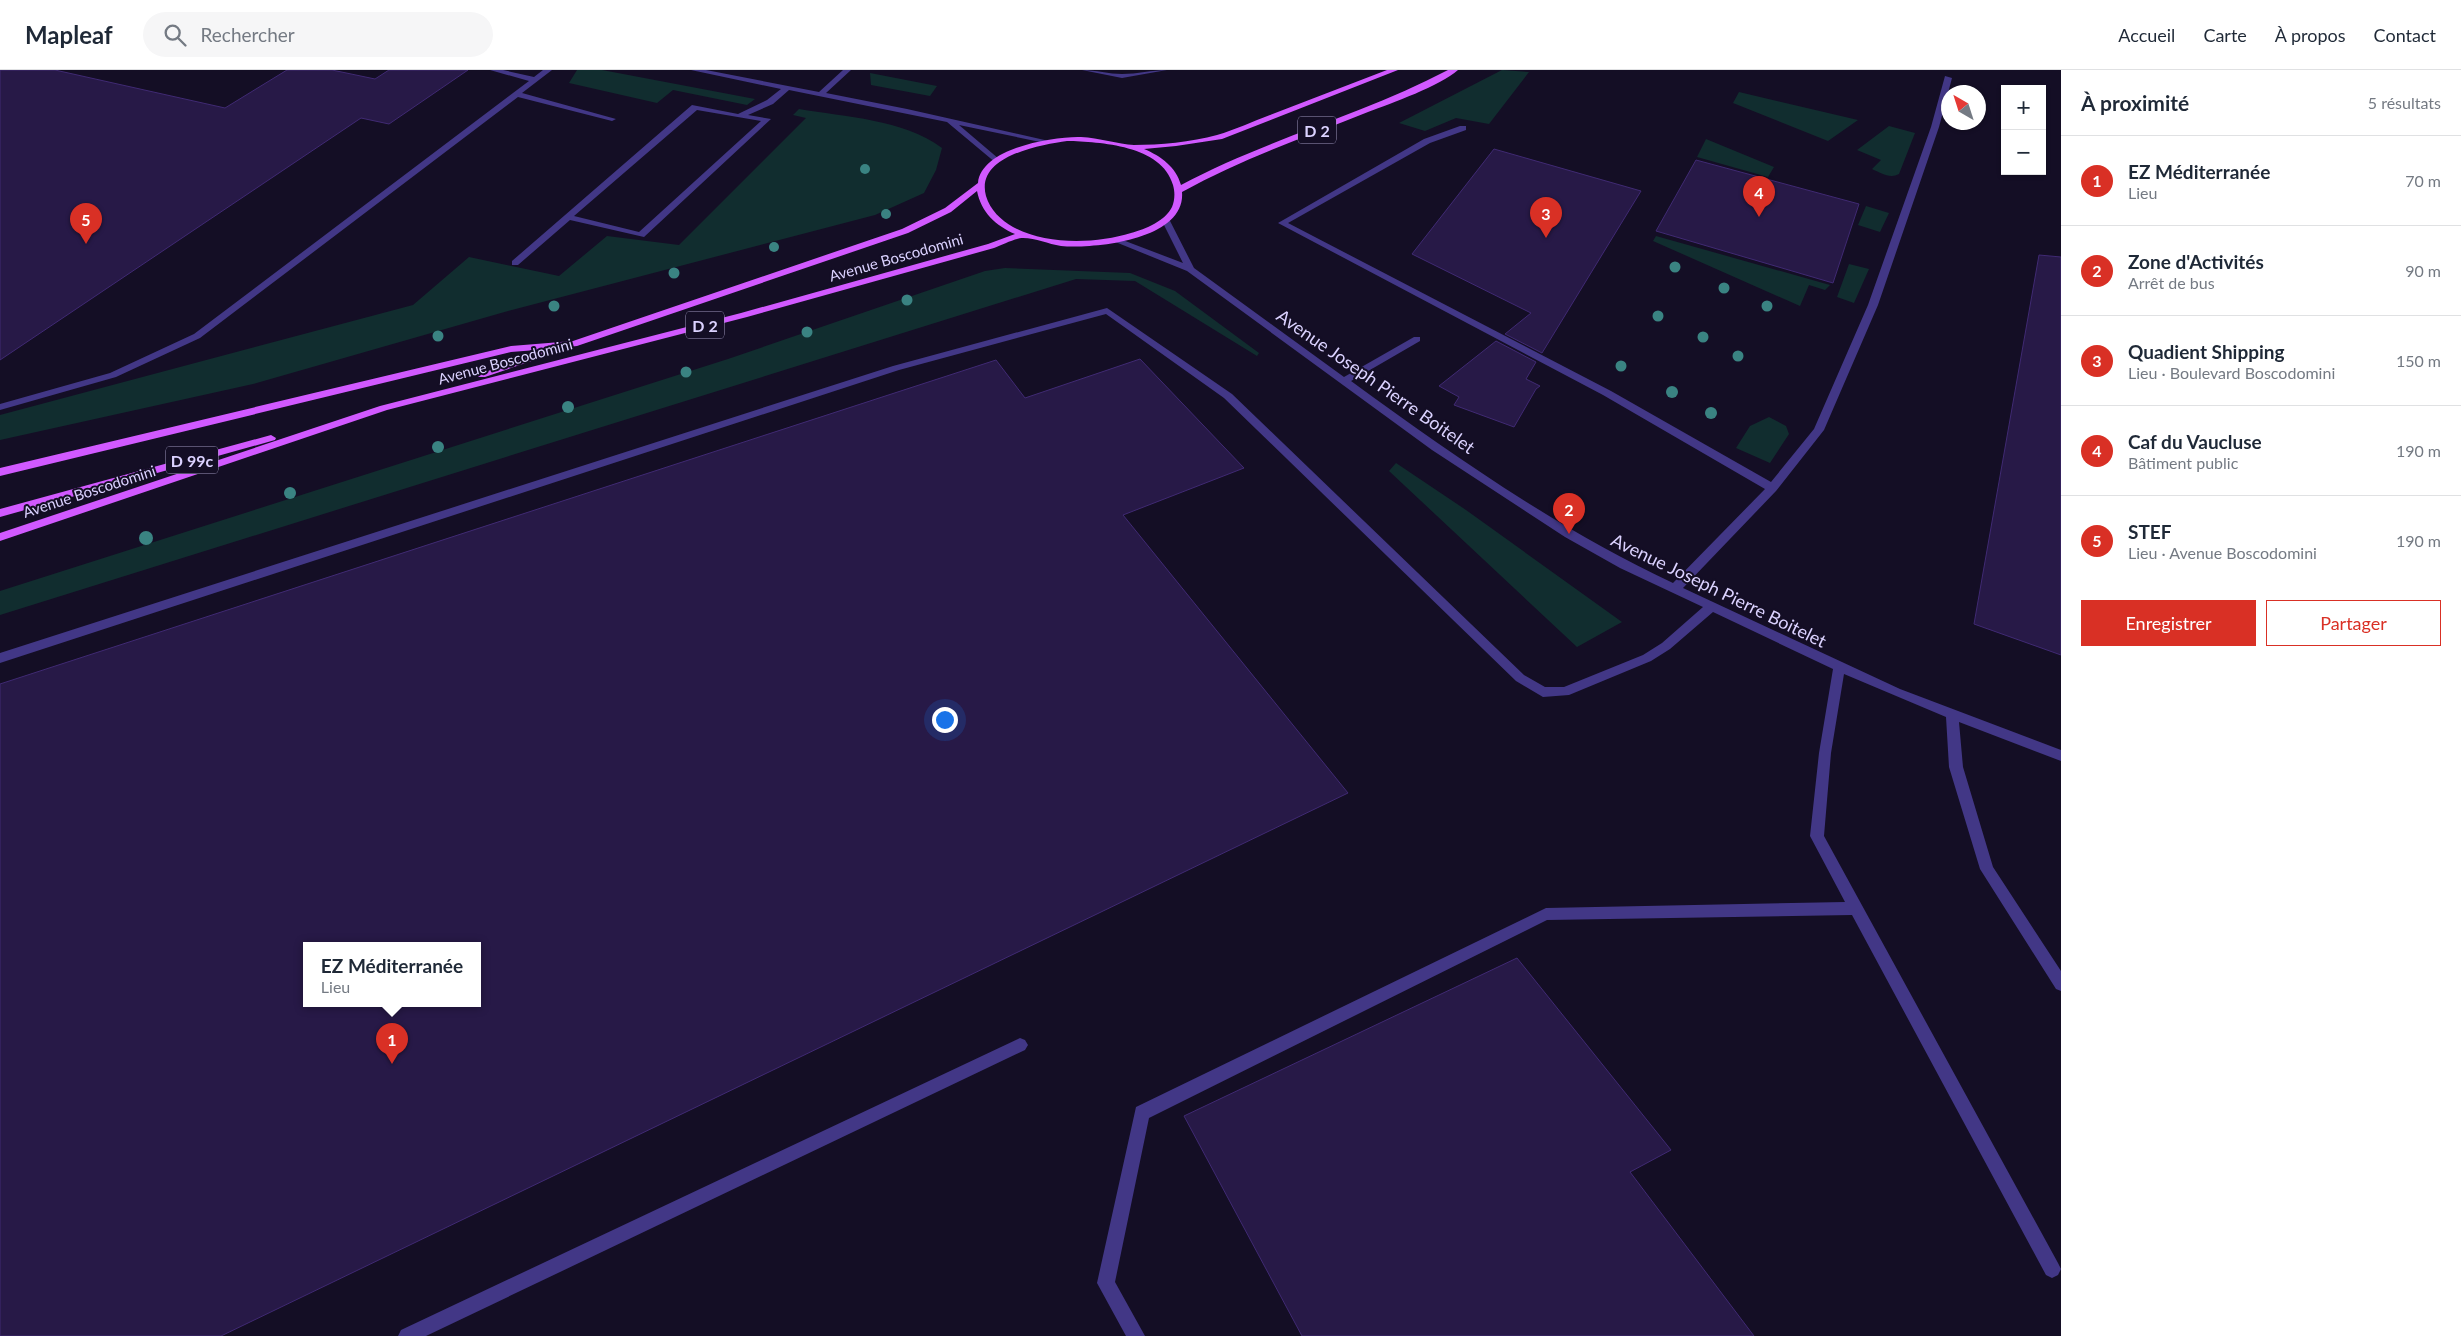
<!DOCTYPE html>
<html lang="fr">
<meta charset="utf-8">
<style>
body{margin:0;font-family:Lato,sans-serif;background:#f6f6f7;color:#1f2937}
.controls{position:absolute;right:15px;top:15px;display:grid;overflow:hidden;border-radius:0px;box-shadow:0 1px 4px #0004}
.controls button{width:45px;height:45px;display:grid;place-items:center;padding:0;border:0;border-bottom:1px solid #e0e1e3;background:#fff;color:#1f2937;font:25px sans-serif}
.compass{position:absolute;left:1941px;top:15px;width:45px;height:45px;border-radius:50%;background:#fff;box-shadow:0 1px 4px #0004;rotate:321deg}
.you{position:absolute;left:944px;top:649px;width:18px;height:18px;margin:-12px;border:4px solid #fff;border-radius:50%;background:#1a73e8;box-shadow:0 0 0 8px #1a73e833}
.badge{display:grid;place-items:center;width:32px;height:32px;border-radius:50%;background:#d93025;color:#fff;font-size:16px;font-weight:700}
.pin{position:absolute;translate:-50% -41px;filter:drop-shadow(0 1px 2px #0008)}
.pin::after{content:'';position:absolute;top:26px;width:18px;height:15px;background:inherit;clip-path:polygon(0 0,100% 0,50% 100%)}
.popup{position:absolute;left:303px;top:872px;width:178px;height:65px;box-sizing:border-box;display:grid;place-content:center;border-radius:0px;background:#fff;filter:drop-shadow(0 1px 4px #0005);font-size:16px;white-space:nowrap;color:#747a83}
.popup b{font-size:19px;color:#1f2937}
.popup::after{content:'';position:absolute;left:50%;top:100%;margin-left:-10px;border:10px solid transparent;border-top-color:#fff}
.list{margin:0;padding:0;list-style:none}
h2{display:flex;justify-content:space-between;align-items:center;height:65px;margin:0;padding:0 20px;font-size:21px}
h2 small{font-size:16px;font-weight:400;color:#747a83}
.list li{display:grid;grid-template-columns:32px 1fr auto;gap:15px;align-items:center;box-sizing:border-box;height:90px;padding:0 20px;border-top:1px solid #e0e1e3}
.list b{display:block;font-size:19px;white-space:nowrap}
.list p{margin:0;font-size:16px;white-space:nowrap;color:#747a83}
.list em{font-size:16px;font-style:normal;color:#747a83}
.actions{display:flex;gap:10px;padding:15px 20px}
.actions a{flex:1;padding:11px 0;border:1px solid #d93025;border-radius:0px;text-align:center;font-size:18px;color:#d93025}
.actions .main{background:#d93025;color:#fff}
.icon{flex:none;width:28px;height:28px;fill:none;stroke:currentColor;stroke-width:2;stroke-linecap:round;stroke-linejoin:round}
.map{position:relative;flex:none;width:2061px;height:1266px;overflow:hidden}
header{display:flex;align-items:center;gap:30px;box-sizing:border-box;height:70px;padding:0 25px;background:#fff;border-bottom:1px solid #e0e1e3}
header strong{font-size:24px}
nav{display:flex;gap:28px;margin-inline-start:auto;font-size:18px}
.search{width:350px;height:45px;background:#f6f6f7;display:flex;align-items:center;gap:12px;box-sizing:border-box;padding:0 18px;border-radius:28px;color:#747a83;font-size:19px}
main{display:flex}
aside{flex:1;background:#fff}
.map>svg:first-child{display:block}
.green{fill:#112d2f}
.building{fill:#271947;stroke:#402a73;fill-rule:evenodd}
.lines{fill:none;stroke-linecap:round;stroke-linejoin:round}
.minor{fill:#423786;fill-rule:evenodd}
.major{fill:#d159ff;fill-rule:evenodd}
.tree{fill:#3a8382}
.labels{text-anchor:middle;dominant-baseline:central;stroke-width:4;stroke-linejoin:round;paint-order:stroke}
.far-street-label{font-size:15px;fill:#dbd2ff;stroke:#140e25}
.shield{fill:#140e25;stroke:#9f97be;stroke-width:1}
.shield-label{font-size:16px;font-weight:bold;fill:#dbd2ff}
.street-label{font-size:18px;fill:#dbd2ff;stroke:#140e25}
</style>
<header>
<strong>Mapleaf</strong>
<div class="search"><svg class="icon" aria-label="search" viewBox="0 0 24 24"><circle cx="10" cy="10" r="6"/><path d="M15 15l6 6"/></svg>Rechercher</div>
<nav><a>Accueil</a><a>Carte</a><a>À propos</a><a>Contact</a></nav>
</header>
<main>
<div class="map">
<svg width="2061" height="1266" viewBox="0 0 2061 1266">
<rect width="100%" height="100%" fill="#140e25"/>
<path class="green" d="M577,0H602L755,29L747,35L673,20L657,33L569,13Z
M1502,0L1529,2L1489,54L1456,48L1425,61L1399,53Z
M870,3L937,16L930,26L871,15Z
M1739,22L1858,50L1828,71L1733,33Z
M799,39C845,47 903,49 942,78L936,100L924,123L875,145L508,241L253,314L0,370V345L413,235L469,187L559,206L607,166L679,175L806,48L793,45Z
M1889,56L1915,63L1899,104C1890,109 1881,103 1872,99L1881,90L1857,80Z
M1706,69L1774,97L1768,107L1697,87Z
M1866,136L1889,143L1880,162L1858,155Z
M1656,166L1830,215L1825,220L1809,215L1800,236L1653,171Z
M1849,194L1869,199L1854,233L1837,227Z
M1005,198L1130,203L1175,221L1259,283L1257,286L1135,211L1076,209L0,545V521L728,289L985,201Z
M1769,347L1786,356L1789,364L1770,393L1736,378L1750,356Z
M1396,393L1466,440L1622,552L1577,577L1389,401Z"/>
<path class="building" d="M0,0H55L225,38L287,0H332L375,9L389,0H468L389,54L361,48L0,290Z
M1494,79L1641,121L1542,283L1505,264L1531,243L1412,184Z
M1696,90L1859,134L1833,213L1656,161Z
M2039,185L2061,187V585L1974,554Z
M1496,271L1536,292L1526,309L1540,316L1536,319L1514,357L1454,335L1459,327L1439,316Z
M1140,289L1244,398L1123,445L1348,723L221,1266H0V614L996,290L1025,328ZM307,875H477V933H307Z
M1517,888L1671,1080L1630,1102L1754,1266H1302L1184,1046Z"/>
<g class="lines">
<path class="minor" d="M490,0H503L534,7L543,0H552L522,23L616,49L612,51L518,27L200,268L116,307L0,340V334L110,303L194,264L529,11Z
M691,0H706L819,22L843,0H851L826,23L907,39L1049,71L1045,73L959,55L999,89L1000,91L996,93L947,52L789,20L773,34L748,45L771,49L644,167L570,150L518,195H512V191L692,35L738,44L767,30L781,19ZM697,40L761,51L639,162L574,146Z
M1082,0C1096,0 1109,4 1122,4C1137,4 1152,0 1167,0L1122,8Z
M1945,6L1952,8L1939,57L1878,235L1824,360L1776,421L1683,518L1900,619L2061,680V691L1959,652L1963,697L1993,797L2061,901V921L2056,919L1980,799L1949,697L1946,647L1844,604L1831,683L1824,766L2058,1193L2061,1199L2058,1205L2052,1208L2046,1205L1852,845L1547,850L1149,1048L1115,1212L1145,1266H1126L1097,1213L1136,1037L1546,838L1845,832L1810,766L1819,683L1833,599L1713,542L1670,579L1651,591L1569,625L1543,627L1516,611L1224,328L1106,244L899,300L0,593V583L893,296L1107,238L1232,324L1524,605L1545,617H1564L1643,585L1662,573L1703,537L1620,498L1565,467L1432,380L1187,201L1113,171L1120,169L1183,193L1161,149L1168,147L1194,198L1344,307L1414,267H1420V271L1351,311C1454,386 1558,459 1673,513L1765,419L1603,325L1278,153L1424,69L1460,56H1466V60L1430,73L1288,153L1611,321L1771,412L1814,359L1868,235L1931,57Z
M1020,968L1025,970L1028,975L1025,980L426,1266H398L401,1260Z"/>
<path class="major" d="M1387,0H1398L1222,69L1176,76L1144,79C1161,86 1176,97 1181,115C1267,69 1362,45 1448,0H1458C1440,16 1392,33 1368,42C1305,67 1242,89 1182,122C1186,170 1094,179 1061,176C1048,174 1036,168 1023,168C1015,168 1002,175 994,178L747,247L387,340L0,471V463L380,336L741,243L988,174L1015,164C996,156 981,142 977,121L951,142L908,163L577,276L559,278L558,282L485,307H479L477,305L549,279L511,282L0,406V398L511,276L573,271L902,159L945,138L978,113C981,78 1054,66 1081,67C1099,68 1118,74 1134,75C1160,75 1191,72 1217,65C1235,60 1253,51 1270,45C1309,30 1348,15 1387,0ZM1067,71C1100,72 1162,75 1173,115C1175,122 1175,130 1172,137C1165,151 1146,159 1131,163C1096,174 1045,175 1013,157C1001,150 990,140 986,126C975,86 1040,75 1067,71Z
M271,365L276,368L275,370L0,447V439Z"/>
</g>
<g class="tree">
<circle cx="865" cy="99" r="5"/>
<circle cx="886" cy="144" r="5"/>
<circle cx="774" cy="177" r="5"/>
<circle cx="1675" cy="197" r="5.5"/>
<circle cx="674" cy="203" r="5.5"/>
<circle cx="1724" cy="218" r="5.5"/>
<circle cx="907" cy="230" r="5.5"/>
<circle cx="554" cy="236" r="5.5"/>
<circle cx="1767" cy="236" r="5.5"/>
<circle cx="1658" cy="246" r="5.5"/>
<circle cx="807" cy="262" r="5.5"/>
<circle cx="438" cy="266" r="5.5"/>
<circle cx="1703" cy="267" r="5.5"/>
<circle cx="1738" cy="286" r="5.5"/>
<circle cx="1621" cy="296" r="5.5"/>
<circle cx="686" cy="302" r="5.5"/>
<circle cx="1672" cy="322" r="6"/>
<circle cx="568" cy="337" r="6"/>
<circle cx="1711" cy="343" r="6"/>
<circle cx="438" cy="377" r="6"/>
<circle cx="290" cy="423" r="6"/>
<circle cx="146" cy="468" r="7"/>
</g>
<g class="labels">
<g class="far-street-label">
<text transform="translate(896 187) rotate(-16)">Avenue Boscodomini</text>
<text transform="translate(505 291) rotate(-15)">Avenue Boscodomini</text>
<text transform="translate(89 421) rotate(-18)">Avenue Boscodomini</text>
</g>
<g class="shield">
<rect x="1298" y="46.5" width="38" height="27" rx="4"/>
<rect x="686" y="241.5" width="38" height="27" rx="4"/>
<rect x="166" y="376.5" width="52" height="27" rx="4"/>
</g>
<g class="shield-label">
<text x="1317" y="60">D 2</text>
<text x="705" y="255">D 2</text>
<text x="192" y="390">D 99c</text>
</g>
<g class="street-label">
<text transform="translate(1376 311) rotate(35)">Avenue Joseph Pierre Boitelet</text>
<text transform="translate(1719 520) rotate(26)">Avenue Joseph Pierre Boitelet</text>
</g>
</g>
</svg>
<div class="controls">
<button>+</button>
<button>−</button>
</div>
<svg class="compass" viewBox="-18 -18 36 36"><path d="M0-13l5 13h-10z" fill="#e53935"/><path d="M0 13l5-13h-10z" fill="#747a83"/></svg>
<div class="you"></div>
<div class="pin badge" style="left:392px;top:994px">1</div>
<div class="popup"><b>EZ Méditerranée</b>Lieu</div>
<div class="pin badge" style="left:1569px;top:464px">2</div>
<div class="pin badge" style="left:1546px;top:168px">3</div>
<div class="pin badge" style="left:1759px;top:147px">4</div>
<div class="pin badge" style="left:86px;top:174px">5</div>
</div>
<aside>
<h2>À proximité<small>5 résultats</small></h2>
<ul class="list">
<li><span class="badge">1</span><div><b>EZ Méditerranée</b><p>Lieu</p></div><em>70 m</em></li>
<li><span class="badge">2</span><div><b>Zone d'Activités</b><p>Arrêt de bus</p></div><em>90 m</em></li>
<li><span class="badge">3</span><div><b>Quadient Shipping</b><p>Lieu · Boulevard Boscodomini</p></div><em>150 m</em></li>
<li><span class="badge">4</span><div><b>Caf du Vaucluse</b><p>Bâtiment public</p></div><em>190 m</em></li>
<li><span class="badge">5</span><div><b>STEF</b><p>Lieu · Avenue Boscodomini</p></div><em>190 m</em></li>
</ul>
<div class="actions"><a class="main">Enregistrer</a><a>Partager</a></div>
</aside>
</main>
